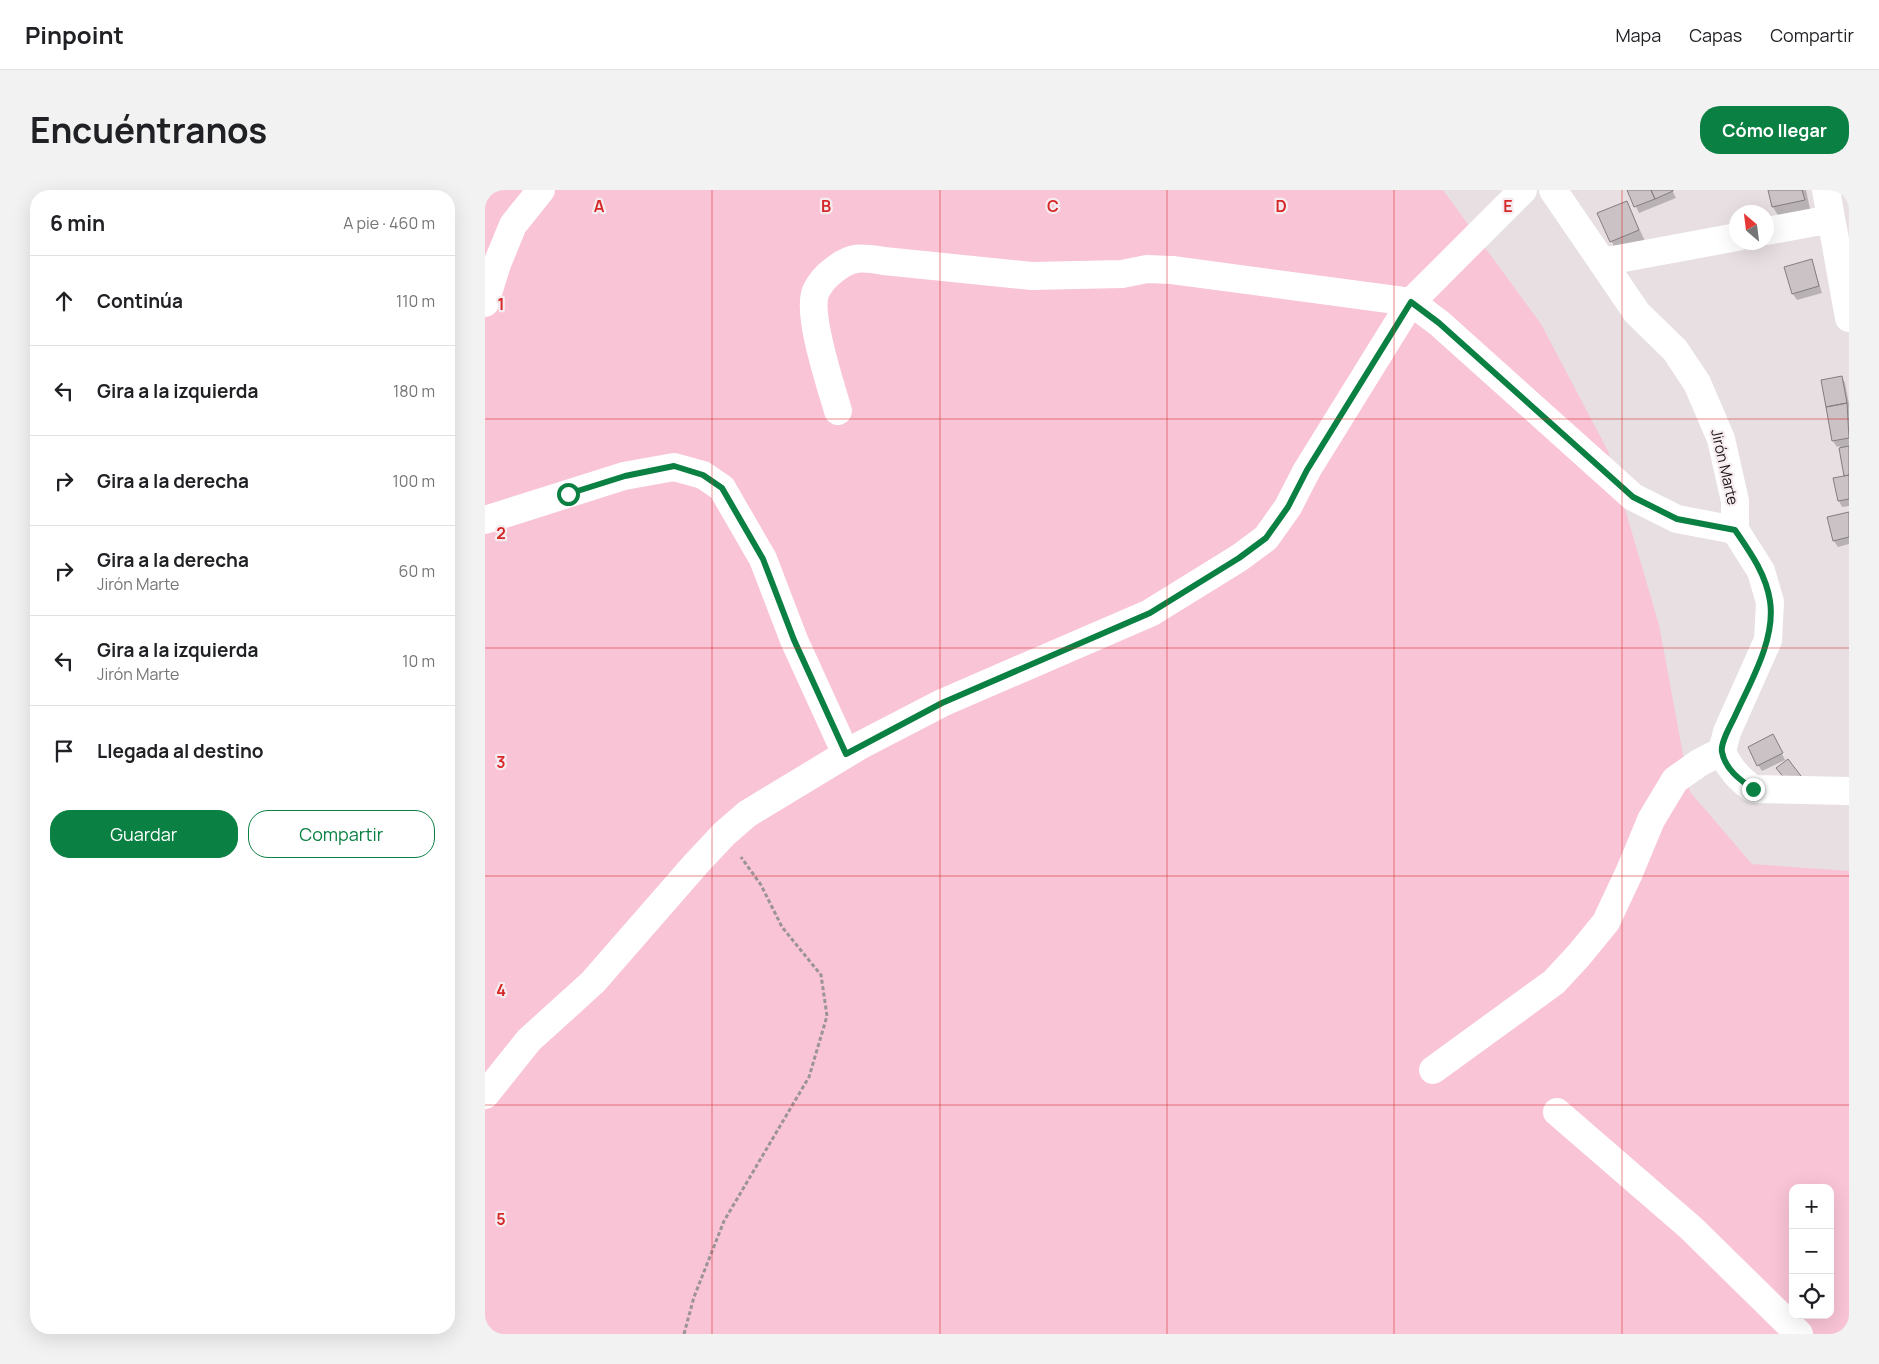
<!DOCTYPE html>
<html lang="es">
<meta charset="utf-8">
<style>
body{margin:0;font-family:Manrope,sans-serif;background:#f2f2f2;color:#202124}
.controls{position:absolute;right:15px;bottom:15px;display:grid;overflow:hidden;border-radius:10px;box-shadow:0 5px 20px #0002}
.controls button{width:45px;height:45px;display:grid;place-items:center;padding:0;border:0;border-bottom:1px solid #e0e0e0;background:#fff;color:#202124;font:25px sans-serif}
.compass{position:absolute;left:1244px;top:15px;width:45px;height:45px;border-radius:50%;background:#fff;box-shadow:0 5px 20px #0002;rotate:332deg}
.stop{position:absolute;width:15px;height:15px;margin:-11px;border:4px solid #0b8043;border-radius:50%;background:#fff}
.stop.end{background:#0b8043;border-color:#fff;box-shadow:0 1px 5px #0008}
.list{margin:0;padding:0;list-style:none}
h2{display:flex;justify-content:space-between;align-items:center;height:65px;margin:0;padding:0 20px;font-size:21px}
h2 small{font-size:16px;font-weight:400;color:#757577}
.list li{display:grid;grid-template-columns:32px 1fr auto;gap:15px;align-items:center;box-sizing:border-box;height:90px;padding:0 20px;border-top:1px solid #e0e0e0}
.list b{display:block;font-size:19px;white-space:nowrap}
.list p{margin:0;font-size:16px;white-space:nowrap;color:#757577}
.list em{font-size:16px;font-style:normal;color:#757577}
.actions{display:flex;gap:10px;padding:15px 20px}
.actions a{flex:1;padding:11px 0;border:1px solid #0b8043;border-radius:20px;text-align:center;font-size:18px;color:#0b8043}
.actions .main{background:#0b8043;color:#fff}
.icon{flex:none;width:28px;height:28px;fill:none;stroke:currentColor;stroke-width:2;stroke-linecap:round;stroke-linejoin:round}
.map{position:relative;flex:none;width:1364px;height:1144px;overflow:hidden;border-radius:20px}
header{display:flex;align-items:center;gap:30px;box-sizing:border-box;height:70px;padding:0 25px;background:#fff;border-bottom:1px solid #e0e0e0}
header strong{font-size:24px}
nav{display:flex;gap:28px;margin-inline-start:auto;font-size:18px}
.intro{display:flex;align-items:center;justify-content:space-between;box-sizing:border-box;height:120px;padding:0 30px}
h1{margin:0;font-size:35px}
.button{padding:12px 22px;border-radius:20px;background:#0b8043;color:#fff;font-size:18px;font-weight:700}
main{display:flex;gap:30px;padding:0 30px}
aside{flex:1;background:#fff;border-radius:20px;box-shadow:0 5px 20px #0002}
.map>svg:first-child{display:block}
.green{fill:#f9c4d5;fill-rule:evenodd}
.shadow{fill:#0003}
.building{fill:#cbc2c5;stroke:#857c7f}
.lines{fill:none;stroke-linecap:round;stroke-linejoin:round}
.path{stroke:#9b9396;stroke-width:3;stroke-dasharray:4 2.5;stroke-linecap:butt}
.minor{stroke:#fff;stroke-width:28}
.route{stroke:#0b8043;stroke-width:6}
.grid{fill:none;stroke:#d62828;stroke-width:1;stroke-opacity:0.55}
.labels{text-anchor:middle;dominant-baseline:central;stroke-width:4.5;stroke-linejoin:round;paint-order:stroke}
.street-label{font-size:15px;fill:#171314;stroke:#f6ecef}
.grid-label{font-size:16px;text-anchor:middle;font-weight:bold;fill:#d62828;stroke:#f6ecef;stroke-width:4.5;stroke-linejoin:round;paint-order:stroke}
</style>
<header>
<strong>Pinpoint</strong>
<nav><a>Mapa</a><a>Capas</a><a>Compartir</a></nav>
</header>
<div class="intro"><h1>Encuéntranos</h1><a class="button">Cómo llegar</a></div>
<main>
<aside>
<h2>6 min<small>A pie · 460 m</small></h2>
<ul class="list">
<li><svg class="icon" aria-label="ahead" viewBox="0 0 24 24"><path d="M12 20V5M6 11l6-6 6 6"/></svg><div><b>Continúa</b></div><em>110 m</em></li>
<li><svg class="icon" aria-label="left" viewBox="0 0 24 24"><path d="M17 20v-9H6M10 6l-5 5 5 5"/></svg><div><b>Gira a la izquierda</b></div><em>180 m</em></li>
<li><svg class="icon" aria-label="right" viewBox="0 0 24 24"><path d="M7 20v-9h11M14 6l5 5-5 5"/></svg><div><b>Gira a la derecha</b></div><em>100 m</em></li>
<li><svg class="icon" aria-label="right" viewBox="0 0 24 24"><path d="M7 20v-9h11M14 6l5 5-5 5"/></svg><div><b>Gira a la derecha</b><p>Jirón Marte</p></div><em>60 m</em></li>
<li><svg class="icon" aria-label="left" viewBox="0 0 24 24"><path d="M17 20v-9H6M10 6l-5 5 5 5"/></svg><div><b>Gira a la izquierda</b><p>Jirón Marte</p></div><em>10 m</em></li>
<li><svg class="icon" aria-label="arrive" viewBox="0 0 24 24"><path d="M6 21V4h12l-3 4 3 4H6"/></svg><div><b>Llegada al destino</b></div></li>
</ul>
<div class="actions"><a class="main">Guardar</a><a>Compartir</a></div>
</aside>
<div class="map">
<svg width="1364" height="1144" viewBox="0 0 1364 1144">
<rect width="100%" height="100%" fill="#e8dfe2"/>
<path class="green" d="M0,0H958L1056,134L1123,261L1174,435L1205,602L1267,674L1364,681V1144H0ZM1308,998H1345V1125H1308Z"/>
<path class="shadow" d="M1143,0H1187L1191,8L1154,23Z
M1284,0H1321L1326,23L1296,30L1288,17Z
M1142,13L1161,53L1133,65L1114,24Z
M1326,70L1329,77L1337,103L1312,110L1308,104Z
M1357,187L1360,193L1364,214V316L1357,317L1354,311L1349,289L1361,287L1355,256L1352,257L1348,251Z
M1364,323V354L1353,357L1349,351L1343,328Z
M1291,552L1300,570L1277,581L1273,575Z"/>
<path class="building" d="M1142,0H1166L1170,9L1149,17Z
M1166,0H1188V1L1170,9Z
M1283,0H1317L1320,10L1287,17Z
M1142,11L1154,40L1125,52L1112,23Z
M1327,69L1334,96L1307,104L1299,77Z
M1357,186L1362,213L1341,217L1336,190Z
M1362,213L1364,248L1347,251L1341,217Z
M1364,256V285L1359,286L1354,258Z
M1364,285V309L1353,311L1348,288Z
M1364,322V347L1348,351L1342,327Z
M1288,544L1298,563L1272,576L1263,557Z
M1303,569L1316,586L1305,595L1291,578Z"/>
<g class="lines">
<path class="path" d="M199,1144L209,1107L239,1031L324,887L342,826L336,785L297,737L276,695L256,667"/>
<path class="minor" d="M1068,0L1152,123L1190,160L1212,193L1236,249L1250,311V340L1276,381L1285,412L1283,450L1242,542L1237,561C1244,578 1253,588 1268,599L1364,601
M1341,0L1364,128
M1282,41L1346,29
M1117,72L1252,47
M0,113L12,74L28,35L56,0
M353,221C346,196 321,123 331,101C335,93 342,85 349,80C366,66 377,67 399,71L547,86L637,84L662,79L687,80L926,112L954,133L1148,307L1192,329L1250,340
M0,330L139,286L189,277L218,285L237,298L278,369L309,450L361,564
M948,880L1069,792L1094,765L1121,732L1144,683L1166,630L1190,590L1214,573L1237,561
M0,905L44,850L108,792L210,675L239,644L262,624L376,555L457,513L665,423L754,368L781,348L803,317L822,280L926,112L1038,0
M1072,922L1206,1038L1314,1144"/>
</g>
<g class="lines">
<path class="route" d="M83,304L140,286L189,276L218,285L237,298L278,369L309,450L361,564L457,513L665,423L754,368L781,348L803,317L822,280L926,112L954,133L1148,307L1192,329L1250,340C1265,362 1281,384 1285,411C1291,449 1265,493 1250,526C1246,535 1235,553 1237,562C1240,579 1255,590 1268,599"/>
</g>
<path class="grid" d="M227,0V1144M455,0V1144M682,0V1144M909,0V1144M1137,0V1144M0,229H1364M0,458H1364M0,686H1364M0,915H1364"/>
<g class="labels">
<g class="street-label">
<text transform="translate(1240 277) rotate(77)">Jirón Marte</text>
</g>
</g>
<g class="grid-label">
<text x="114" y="22">A</text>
<text x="341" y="22">B</text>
<text x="568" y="22">C</text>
<text x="796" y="22">D</text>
<text x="1023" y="22">E</text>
<text x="16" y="120">1</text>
<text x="16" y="349">2</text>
<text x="16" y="578">3</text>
<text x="16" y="806">4</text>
<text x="16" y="1035">5</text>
</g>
</svg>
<div class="controls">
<button>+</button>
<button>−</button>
<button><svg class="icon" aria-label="locate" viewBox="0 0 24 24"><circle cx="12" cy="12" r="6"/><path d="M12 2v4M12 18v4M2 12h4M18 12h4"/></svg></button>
</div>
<svg class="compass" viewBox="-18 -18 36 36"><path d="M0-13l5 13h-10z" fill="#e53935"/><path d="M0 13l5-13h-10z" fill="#757577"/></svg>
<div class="stop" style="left:83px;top:304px"></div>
<div class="stop end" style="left:1268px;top:599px"></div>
</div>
</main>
